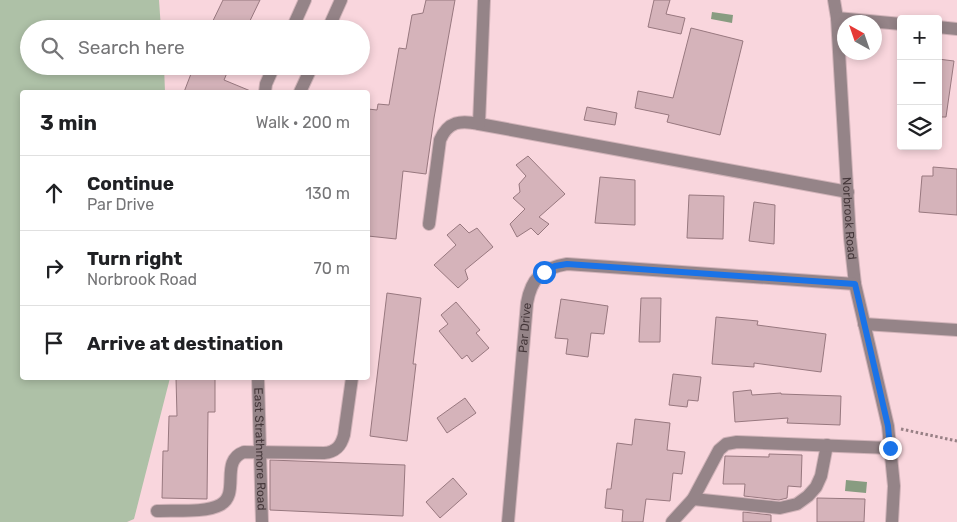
<!DOCTYPE html>
<meta charset="utf-8">
<style>
body{margin:0;font-family:Rubik,sans-serif;background:#f2f2f2;color:#202124}
.controls{position:absolute;right:15px;top:15px;display:grid;overflow:hidden;border-radius:5px;box-shadow:0 2px 8px #0003}
.controls button{width:45px;height:45px;display:grid;place-items:center;padding:0;border:0;border-bottom:1px solid #e0e0e0;background:#fff;color:#202124;font:25px sans-serif}
.compass{position:absolute;left:837px;top:15px;width:45px;height:45px;border-radius:50%;background:#fff;box-shadow:0 2px 8px #0003;rotate:320deg}
.stop{position:absolute;width:15px;height:15px;margin:-11px;border:4px solid #1a73e8;border-radius:50%;background:#fff}
.stop.end{background:#1a73e8;border-color:#fff;box-shadow:0 1px 5px #0008}
.list{margin:0;padding:0;list-style:none}
h2{display:flex;justify-content:space-between;align-items:center;height:65px;margin:0;padding:0 20px;font-size:21px}
h2 small{font-size:16px;font-weight:400;color:#757577}
.list li{display:grid;grid-template-columns:32px 1fr auto;gap:15px;align-items:center;box-sizing:border-box;height:75px;padding:0 20px;border-top:1px solid #e0e0e0}
.list b{display:block;font-size:19px;white-space:nowrap}
.list p{margin:0;font-size:16px;white-space:nowrap;color:#757577}
.list em{font-size:16px;font-style:normal;color:#757577}
.icon{flex:none;width:28px;height:28px;fill:none;stroke:currentColor;stroke-width:2;stroke-linecap:round;stroke-linejoin:round}
.map{position:relative;flex:none;width:957px;height:522px;overflow:hidden}
.search{position:absolute;background:#fff;box-shadow:0 2px 8px #0003;left:20px;top:20px;width:350px;height:55px;display:flex;align-items:center;gap:12px;box-sizing:border-box;padding:0 18px;border-radius:28px;color:#757577;font-size:19px}
.panel{position:absolute;background:#fff;box-shadow:0 2px 8px #0003;left:20px;top:90px;width:350px;height:290px;border-radius:5px}
.map>svg:first-child{display:block}
.green{fill:#aec1a7}
.water{fill:#889c81}
.building{fill:#d5b3ba;stroke:#98787f}
.lines{fill:none;stroke-linecap:round;stroke-linejoin:round}
.minor-casing{stroke:#d1b3b9;stroke-width:14}
.path{stroke:#988085;stroke-width:3;stroke-dasharray:2.5 2.5;stroke-linecap:butt}
.minor{stroke:#958488;stroke-width:12}
.route{stroke:#1a73e8;stroke-width:6}
.labels{text-anchor:middle;dominant-baseline:central;stroke-width:4;stroke-linejoin:round;paint-order:stroke}
.street-label{font-size:12px;fill:#45373a;stroke:#fff}
</style>
<div class="map">
<svg width="957" height="522" viewBox="0 0 957 522">
<rect width="100%" height="100%" fill="#f9d6dd"/>
<path class="green" d="M0,0H159L161,29H29V66H164L165,92H22V378H170L134,519L127,522H0Z"/>
<path class="water" d="M712,12L733,15L732,23L711,19Z
M846,480L867,482L866,493L845,491Z"/>
<path class="building" d="M223,0H260L246,29H209Z
M426,0H455L434,118L426,174L403,171L396,239L368,236V180L369,167L368,166V109L377,110L378,104L389,105L399,48L406,49L412,15L423,13Z
M654,0H670L666,14L685,18L681,34L648,27Z
M691,28L743,41L720,135L667,122L669,115L635,108L638,91L673,98Z
M938,59L954,61L946,117H938Z
M194,66H230L224,80L253,92H184Z
M587,107L617,113L615,125L584,120Z
M528,156L565,194L539,217L549,224L538,235L531,228L517,237L510,224L525,209L513,198L520,192L519,184L526,176L516,165Z
M933,167L957,169V215L919,212L922,176H933Z
M600,177L635,180V225L595,223Z
M689,195L724,196L723,239L687,238Z
M754,202L775,205L774,244L749,241Z
M460,224L469,233L477,228L493,247L465,270L468,279L458,288L434,265L456,245L447,235Z
M387,293L421,298L413,364H416L407,441L370,436Z
M641,298H661L660,342H639Z
M561,299L608,306L604,334L591,333L588,357L566,354L568,339L555,338Z
M456,302L480,330L476,333L489,348L472,362L467,355L462,359L439,331L448,324L441,315Z
M716,317L758,321L757,325L826,334L821,372L754,363V367L712,364Z
M673,374L701,377L698,401L688,400L687,407L669,405Z
M176,378H215V412H208L207,499L162,498L163,451H168L169,416H177Z
M751,390L752,395L781,393V394L841,396L840,425L787,423L788,418L735,422L733,392Z
M465,398L476,413L447,433L437,418Z
M635,419L670,423L667,450L685,452L682,474L673,473L670,501L646,499L643,522H622L623,510L605,508L607,489H611L617,443L632,445Z
M769,454L802,455L801,487L788,486L787,498L779,500L744,496L745,484H723L725,456L769,457Z
M270,460L405,465L403,516L270,510Z
M453,478L467,494L440,518L426,502Z
M817,498L865,499L864,522H817Z
M743,512L771,515V522H743Z"/>
<g class="lines">
<g class="minor-casing">
<g id="minor">
<path d="M484,0L479,124L848,192"/>
<path id="s1" d="M834,0L837,18L850,238L855,284L888,426L894,486L892,522"/>
<path d="M837,18L901,24"/>
<path d="M938,27L957,29"/>
<path d="M292,29L305,0"/>
<path d="M328,29L341,0"/>
<path d="M265,92L266,84L274,66"/>
<path d="M300,92L312,66"/>
<path d="M429,224L440,140C448,121 461,120 479,124"/>
<path d="M864,324L957,330"/>
<path id="s2" d="M258,378L262,522"/>
<path d="M693,499L780,508L797,504L808,496L816,487L821,476L827,445"/>
<path d="M157,511C175,510 205,513 220,505C241,494 219,461 244,452L324,453C336,452 341,446 344,435L352,378"/>
<path id="s3" d="M508,522L527,303C531,279 542,268 567,264L855,284"/>
<path d="M672,522L693,499L719,450L726,444L737,442L890,448"/>
</g>
</g>
<path class="path" d="M901,429L957,441"/>
<use href="#minor" class="minor"/>
</g>
<g class="lines">
<path class="route" d="M544,272L555,266L567,264L855,284L888,426L890,448"/>
</g>
<g class="labels">
<g class="street-label">
<text stroke="none"><textPath href="#s1" startOffset="219">Norbrook Road</textPath></text>
<text stroke="none"><textPath href="#s3" startOffset="195">Par Drive</textPath></text>
<text stroke="none"><textPath href="#s2" startOffset="71">East Strathmore Road</textPath></text>
</g>
</g>
</svg>
<div class="controls">
<button>+</button>
<button>−</button>
<button><svg class="icon" aria-label="layers" viewBox="0 0 24 24"><path d="M12 4l9 5-9 5-9-5zM3 14l9 5 9-5"/></svg></button>
</div>
<svg class="compass" viewBox="-18 -18 36 36"><path d="M0-13l5 13h-10z" fill="#e53935"/><path d="M0 13l5-13h-10z" fill="#757577"/></svg>
<div class="stop" style="left:544px;top:272px"></div>
<div class="stop end" style="left:890px;top:448px"></div>
<div class="search"><svg class="icon" aria-label="search" viewBox="0 0 24 24"><circle cx="10" cy="10" r="6"/><path d="M15 15l6 6"/></svg>Search here</div>
<section class="panel">
<h2>3 min<small>Walk · 200 m</small></h2>
<ul class="list">
<li><svg class="icon" aria-label="ahead" viewBox="0 0 24 24"><path d="M12 20V5M6 11l6-6 6 6"/></svg><div><b>Continue</b><p>Par Drive</p></div><em>130 m</em></li>
<li><svg class="icon" aria-label="right" viewBox="0 0 24 24"><path d="M7 20v-9h11M14 6l5 5-5 5"/></svg><div><b>Turn right</b><p>Norbrook Road</p></div><em>70 m</em></li>
<li><svg class="icon" aria-label="arrive" viewBox="0 0 24 24"><path d="M6 21V4h12l-3 4 3 4H6"/></svg><div><b>Arrive at destination</b></div></li>
</ul>
</section>
</div>
